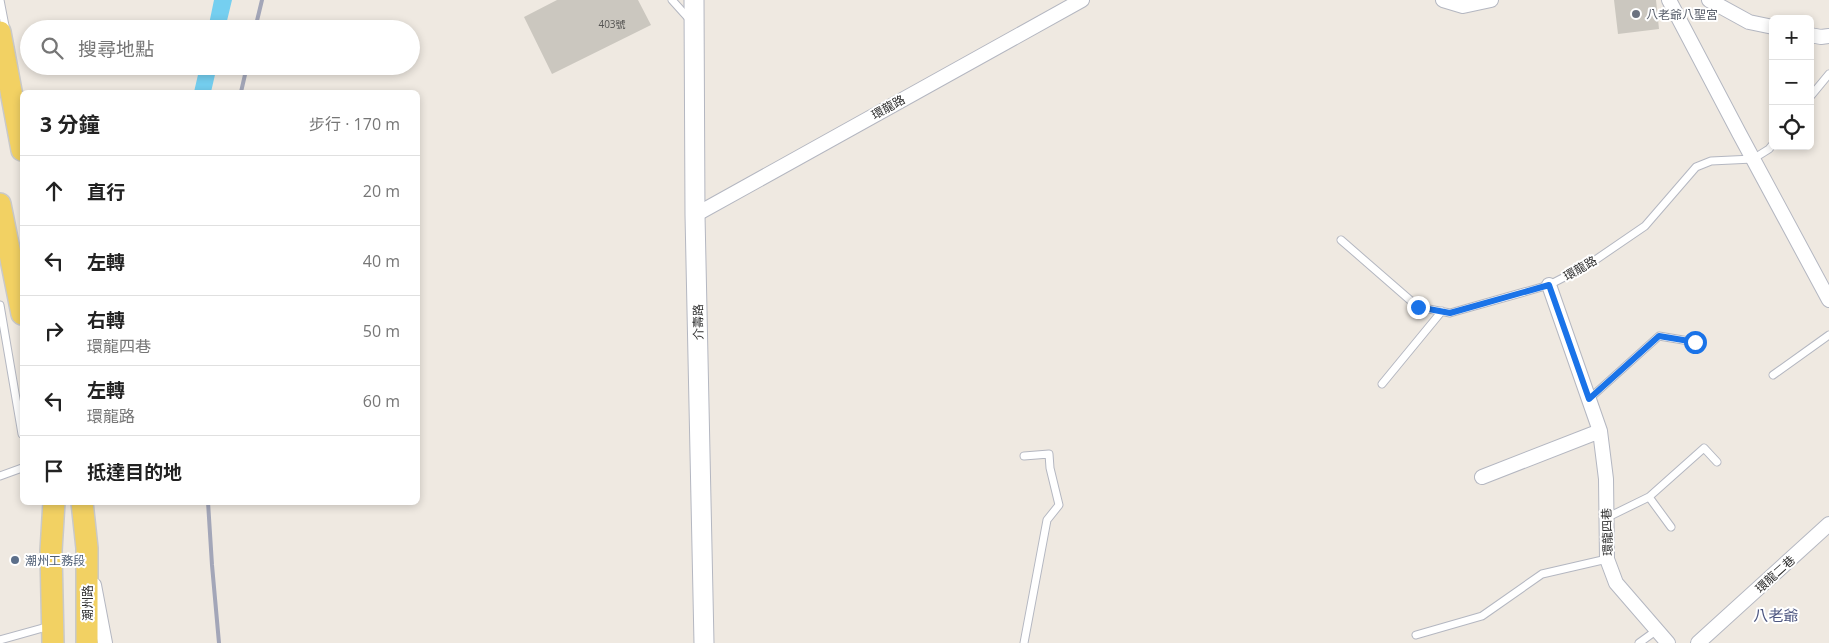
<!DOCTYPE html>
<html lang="zh-TW">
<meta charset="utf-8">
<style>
body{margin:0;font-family:"Open Sans","Noto Sans TC",sans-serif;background:#f6f6f6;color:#222}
.controls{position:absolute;right:15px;top:15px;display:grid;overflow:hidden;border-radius:8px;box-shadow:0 2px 8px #0003}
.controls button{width:45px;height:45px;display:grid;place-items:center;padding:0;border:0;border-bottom:1px solid #e0e0e0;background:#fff;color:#222;font:25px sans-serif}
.stop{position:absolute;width:15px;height:15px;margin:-11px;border:4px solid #1a73e8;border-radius:50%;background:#fff}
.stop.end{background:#1a73e8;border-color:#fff;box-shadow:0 1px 5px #0008}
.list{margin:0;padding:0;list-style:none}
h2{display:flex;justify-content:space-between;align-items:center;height:65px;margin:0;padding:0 20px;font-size:21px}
h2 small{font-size:16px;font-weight:400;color:#767676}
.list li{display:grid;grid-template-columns:32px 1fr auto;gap:15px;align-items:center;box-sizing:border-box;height:70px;padding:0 20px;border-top:1px solid #e0e0e0}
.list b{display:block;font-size:19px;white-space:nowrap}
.list p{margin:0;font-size:16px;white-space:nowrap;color:#767676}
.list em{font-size:16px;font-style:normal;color:#767676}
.icon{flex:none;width:28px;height:28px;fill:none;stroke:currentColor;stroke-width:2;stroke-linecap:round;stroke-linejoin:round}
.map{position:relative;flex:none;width:1829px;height:643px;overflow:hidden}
.search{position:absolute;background:#fff;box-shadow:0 2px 8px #0003;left:20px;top:20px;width:400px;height:55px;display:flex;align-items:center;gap:12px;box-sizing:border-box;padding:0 18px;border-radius:28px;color:#767676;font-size:19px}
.panel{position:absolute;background:#fff;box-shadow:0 2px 8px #0003;left:20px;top:90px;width:400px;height:415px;border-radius:8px}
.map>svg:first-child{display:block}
.water{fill:#75cff0}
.building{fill:#cbc7bf}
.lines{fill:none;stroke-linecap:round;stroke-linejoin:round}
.service-casing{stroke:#b4b7c1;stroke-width:9}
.minor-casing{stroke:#b4b7c1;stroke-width:16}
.secondary-casing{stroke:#b4b7c1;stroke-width:21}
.primary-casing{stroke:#c9c9c9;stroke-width:24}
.service{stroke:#fff;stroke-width:7}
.minor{stroke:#fff;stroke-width:14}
.secondary{stroke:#fff;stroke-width:19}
.primary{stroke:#f2d163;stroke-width:21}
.rail{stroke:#a3a6b8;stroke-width:4}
.route{stroke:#1a73e8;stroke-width:6}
.worship-dot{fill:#6b7280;stroke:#fff;stroke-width:2}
.service-dot{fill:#5c6f8a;stroke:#fff;stroke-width:2}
.labels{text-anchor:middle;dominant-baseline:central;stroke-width:4;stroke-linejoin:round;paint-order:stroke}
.number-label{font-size:10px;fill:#555452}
.worship-label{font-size:12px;fill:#5b616d;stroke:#fff;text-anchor:start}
.street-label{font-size:12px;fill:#2e2e2e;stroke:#fff}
.service-label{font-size:12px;fill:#4e5e75;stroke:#fff;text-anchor:start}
.quarter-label{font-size:15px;fill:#4d5680;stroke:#fff}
</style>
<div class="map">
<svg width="1829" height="643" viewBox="0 0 1829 643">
<rect width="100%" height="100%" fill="#efe9e1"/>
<path class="water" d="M214,0H232L225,29H208Z
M200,66H217L211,92H194Z"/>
<path class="building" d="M557,0H638L651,25L552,74L524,17Z
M1614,0H1656L1659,29L1618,34Z"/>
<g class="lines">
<g class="service-casing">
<path id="service" d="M0,0L6,31
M672,0L690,20
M1810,97L1829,74
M1341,240L1418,307L1450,313L1549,285L1588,265L1645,226L1696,167L1711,161L1753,159L1769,149L1773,144
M0,305L22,434
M1773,375L1829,335
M1382,384L1442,311
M1589,399L1659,336L1695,342
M1024,456L1049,454L1050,468L1059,505L1047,520L1024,643
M0,476L22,468
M1649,497L1671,527
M1606,518L1649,497L1704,448L1717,462
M1416,635L1482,616L1542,574L1607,559
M0,640L50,626
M1639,643L1657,630"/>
</g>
<g class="minor-casing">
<path id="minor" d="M1443,0L1463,6L1491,0
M1669,0L1739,133L1829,300
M1709,0L1749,22L1773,27
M1810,35L1821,37L1829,36
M695,215L1082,0
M1549,285L1600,431L1606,479L1607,559L1616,583L1668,643
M1482,477L1600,431
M94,585L105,643
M1698,643L1829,524"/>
</g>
<g class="secondary-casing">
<path id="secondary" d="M694,0L695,215L704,643"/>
</g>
<g class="primary-casing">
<path id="primary" d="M0,32L22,150
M0,204L22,314
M82,502L87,548V643
M53,643L51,551L54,502"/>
</g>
<use href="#service" class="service"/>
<use href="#minor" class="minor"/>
<use href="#secondary" class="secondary"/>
<use href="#primary" class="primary"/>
<path class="rail" d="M255,29L262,0
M241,92L247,66
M208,502L212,565L219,643"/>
</g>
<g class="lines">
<path class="route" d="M1418,307L1450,313L1549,285L1589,399L1659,336L1695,342"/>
</g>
<circle class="worship-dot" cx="1636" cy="14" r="5"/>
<circle class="service-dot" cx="15" cy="560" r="5"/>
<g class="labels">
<g class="number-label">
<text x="612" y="24">403號</text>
</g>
<g class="worship-label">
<text x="1646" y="14">八老爺八聖宮</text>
</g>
<g class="street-label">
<text transform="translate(888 107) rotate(-29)">環龍路</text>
<text transform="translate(1580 268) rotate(-30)">環龍路</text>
<text transform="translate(698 322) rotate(-91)">介壽路</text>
<text transform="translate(1607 532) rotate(-92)">環龍四巷</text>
<text transform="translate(1775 574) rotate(-42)">環龍二巷</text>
<text transform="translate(87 603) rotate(-90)">潮州路</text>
</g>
<g class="service-label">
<text x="25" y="560">潮州工務段</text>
</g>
<g class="quarter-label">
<text x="1776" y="615">八老爺</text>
</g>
</g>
</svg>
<div class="controls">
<button>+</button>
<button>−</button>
<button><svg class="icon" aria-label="locate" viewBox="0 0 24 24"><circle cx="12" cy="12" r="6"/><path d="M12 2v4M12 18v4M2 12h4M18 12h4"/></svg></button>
</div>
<div class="stop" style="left:1695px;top:342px"></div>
<div class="stop end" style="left:1418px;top:307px"></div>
<div class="search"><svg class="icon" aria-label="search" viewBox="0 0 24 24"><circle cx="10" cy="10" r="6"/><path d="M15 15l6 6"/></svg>搜尋地點</div>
<section class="panel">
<h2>3 分鐘<small>步行 · 170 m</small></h2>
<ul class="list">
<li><svg class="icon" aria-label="ahead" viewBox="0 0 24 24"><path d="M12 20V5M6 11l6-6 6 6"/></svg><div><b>直行</b></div><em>20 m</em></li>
<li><svg class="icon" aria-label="left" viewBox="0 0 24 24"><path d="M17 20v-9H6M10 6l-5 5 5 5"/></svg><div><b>左轉</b></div><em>40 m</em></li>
<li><svg class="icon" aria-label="right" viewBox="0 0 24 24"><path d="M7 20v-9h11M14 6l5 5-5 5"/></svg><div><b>右轉</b><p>環龍四巷</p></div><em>50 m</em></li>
<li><svg class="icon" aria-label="left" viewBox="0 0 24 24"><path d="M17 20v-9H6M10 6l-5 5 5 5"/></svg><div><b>左轉</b><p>環龍路</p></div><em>60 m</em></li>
<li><svg class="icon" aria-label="arrive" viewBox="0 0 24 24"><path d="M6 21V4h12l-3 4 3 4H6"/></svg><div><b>抵達目的地</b></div></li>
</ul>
</section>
</div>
